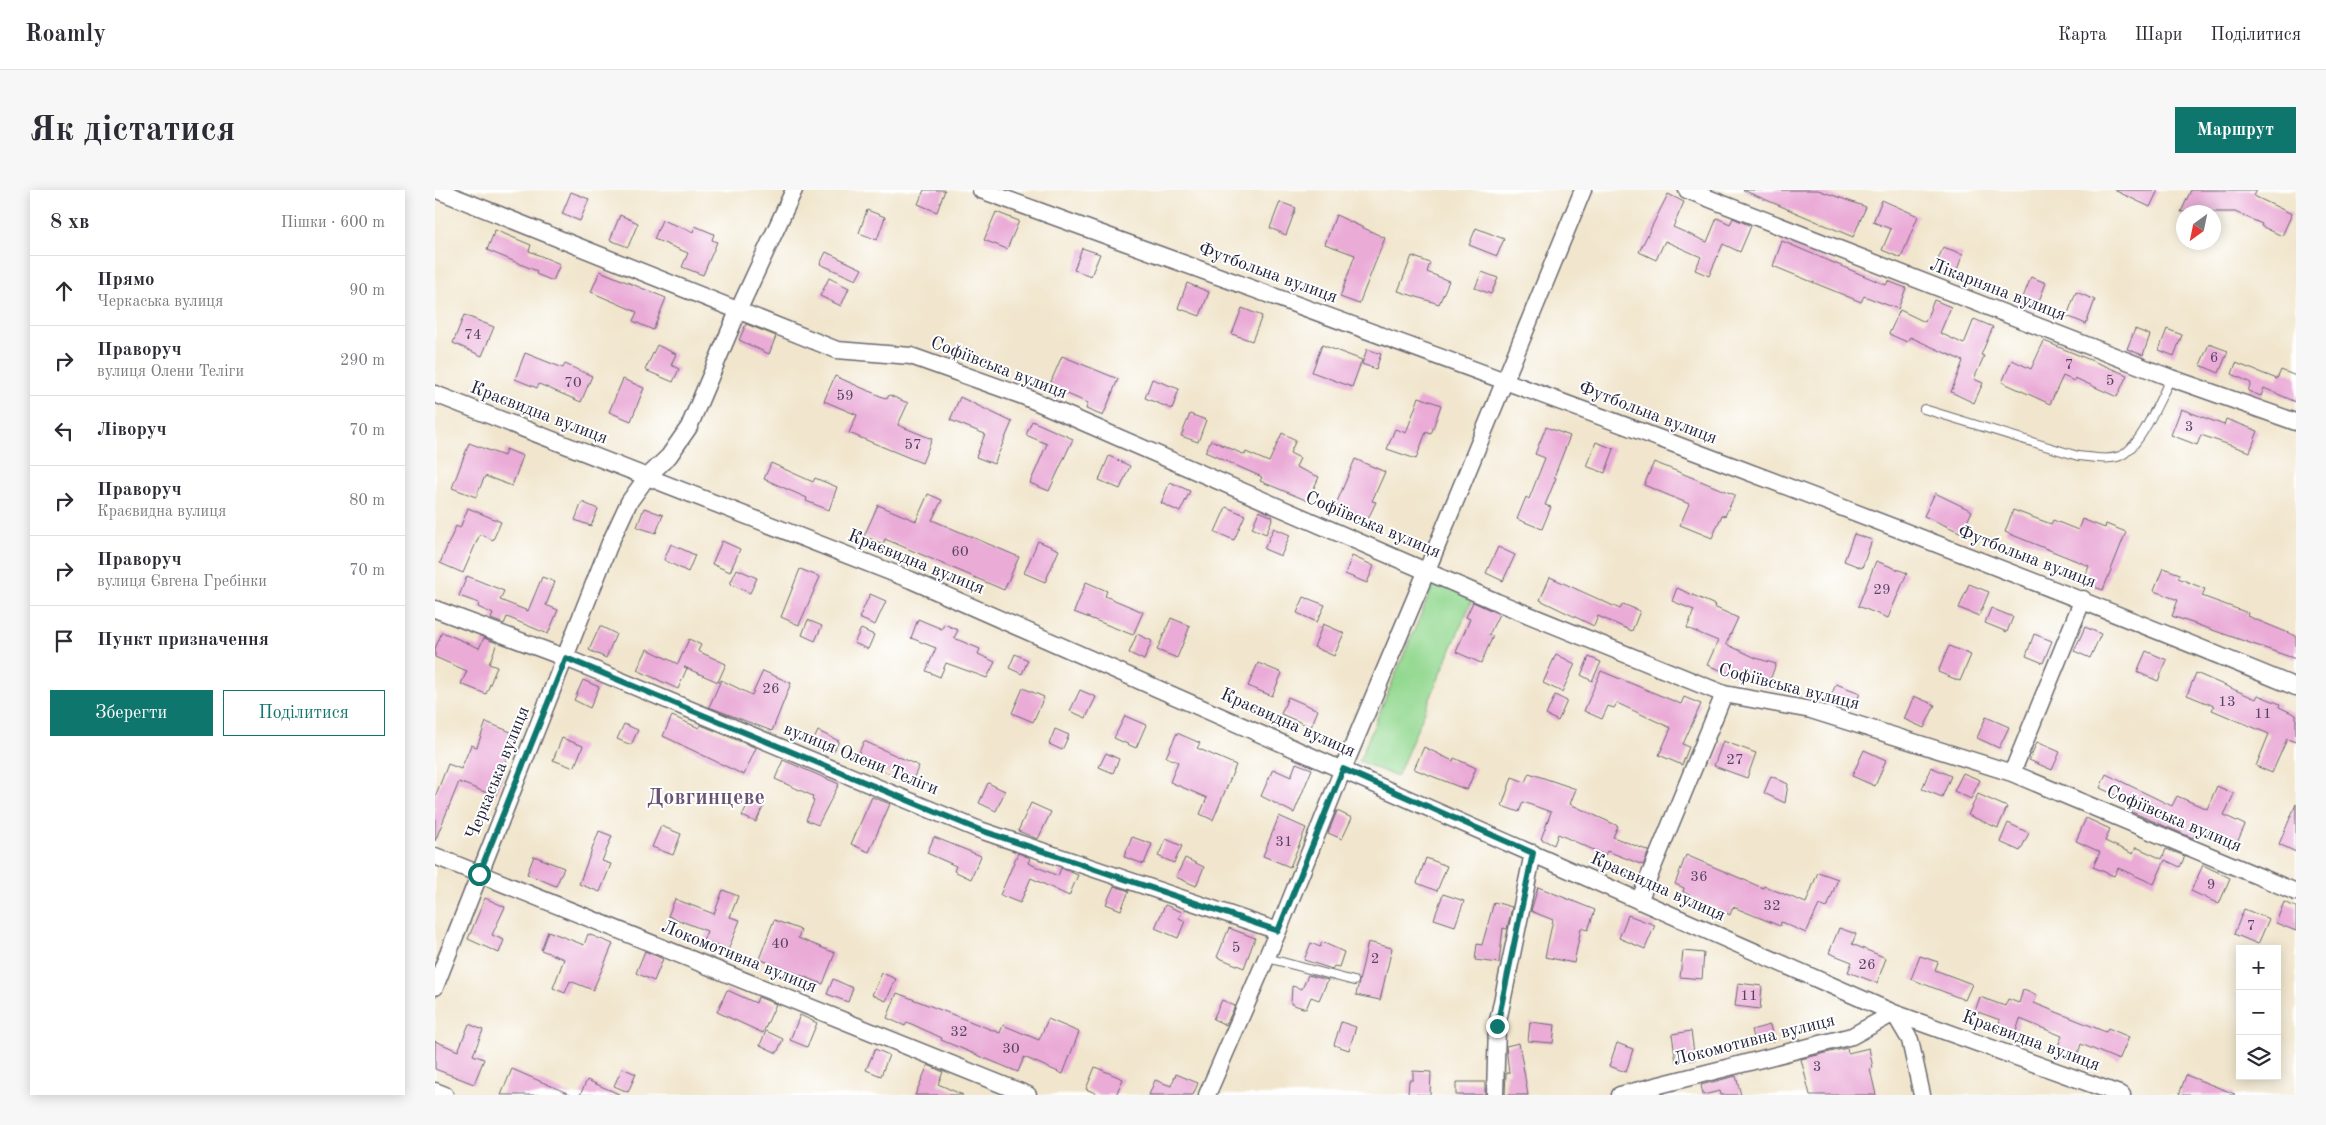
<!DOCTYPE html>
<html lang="uk">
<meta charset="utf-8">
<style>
body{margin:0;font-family:"Old Standard TT",serif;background:#f7f7f7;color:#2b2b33}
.controls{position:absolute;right:15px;bottom:15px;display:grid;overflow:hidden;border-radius:0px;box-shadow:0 2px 12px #0003}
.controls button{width:45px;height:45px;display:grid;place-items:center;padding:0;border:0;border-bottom:1px solid #e1e1e2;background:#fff;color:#2b2b33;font:25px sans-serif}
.compass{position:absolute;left:1741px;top:15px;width:45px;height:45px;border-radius:50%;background:#fff;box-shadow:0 2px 12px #0003;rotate:213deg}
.stop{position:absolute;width:15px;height:15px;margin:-11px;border:4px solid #0f766e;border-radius:50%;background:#fff}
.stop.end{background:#0f766e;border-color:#fff;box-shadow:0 1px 5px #0008}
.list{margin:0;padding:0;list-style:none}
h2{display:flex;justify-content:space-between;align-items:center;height:65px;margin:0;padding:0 20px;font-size:21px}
h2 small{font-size:16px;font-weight:400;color:#7c7c81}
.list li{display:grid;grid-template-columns:32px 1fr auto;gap:15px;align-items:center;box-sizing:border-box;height:70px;padding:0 20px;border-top:1px solid #e1e1e2}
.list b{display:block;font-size:19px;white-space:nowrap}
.list p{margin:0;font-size:16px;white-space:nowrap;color:#7c7c81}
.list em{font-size:16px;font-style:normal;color:#7c7c81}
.actions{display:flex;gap:10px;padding:15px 20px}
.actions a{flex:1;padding:11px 0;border:1px solid #0f766e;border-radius:0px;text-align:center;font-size:18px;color:#0f766e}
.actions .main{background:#0f766e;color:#fff}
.icon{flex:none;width:28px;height:28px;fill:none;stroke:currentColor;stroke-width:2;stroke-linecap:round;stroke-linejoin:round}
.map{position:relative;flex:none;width:1861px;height:905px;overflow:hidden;border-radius:0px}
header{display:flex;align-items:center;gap:30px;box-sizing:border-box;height:70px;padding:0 25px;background:#fff;border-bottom:1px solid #e1e1e2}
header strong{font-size:24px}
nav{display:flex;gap:28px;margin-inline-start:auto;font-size:18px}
.intro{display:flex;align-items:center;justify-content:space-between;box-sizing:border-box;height:120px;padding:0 30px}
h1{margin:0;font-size:35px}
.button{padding:12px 22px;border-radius:0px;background:#0f766e;color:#fff;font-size:18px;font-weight:700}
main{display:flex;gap:30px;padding:0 30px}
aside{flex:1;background:#fff;border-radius:0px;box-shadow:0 2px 12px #0003}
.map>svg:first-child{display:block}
.green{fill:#94d992;stroke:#5b7e66}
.building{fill:#eaabd7}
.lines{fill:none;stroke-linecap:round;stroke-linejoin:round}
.lane-casing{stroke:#6a676e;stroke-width:10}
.street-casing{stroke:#6a676e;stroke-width:19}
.lane{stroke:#fff;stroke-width:8}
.street{stroke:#fff;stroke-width:16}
.route{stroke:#0f766e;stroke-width:6}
.labels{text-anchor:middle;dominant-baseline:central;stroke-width:4;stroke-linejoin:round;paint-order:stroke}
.number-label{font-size:15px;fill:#544462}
.street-label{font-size:18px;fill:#22223b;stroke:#fff}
.district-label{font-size:22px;font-weight:bold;fill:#685272;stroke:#fff}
</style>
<header>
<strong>Roamly</strong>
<nav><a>Карта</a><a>Шари</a><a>Поділитися</a></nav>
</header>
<div class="intro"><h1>Як дістатися</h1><a class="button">Маршрут</a></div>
<main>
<aside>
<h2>8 хв<small>Пішки · 600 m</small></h2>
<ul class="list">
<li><svg class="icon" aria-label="ahead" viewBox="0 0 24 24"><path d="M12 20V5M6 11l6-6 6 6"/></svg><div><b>Прямо</b><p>Черкаська вулиця</p></div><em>90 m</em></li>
<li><svg class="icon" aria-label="right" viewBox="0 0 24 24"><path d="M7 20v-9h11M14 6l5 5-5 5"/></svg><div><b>Праворуч</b><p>вулиця Олени Теліги</p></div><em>290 m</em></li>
<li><svg class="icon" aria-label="left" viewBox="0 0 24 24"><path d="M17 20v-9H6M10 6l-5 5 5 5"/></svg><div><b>Ліворуч</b></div><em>70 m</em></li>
<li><svg class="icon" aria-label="right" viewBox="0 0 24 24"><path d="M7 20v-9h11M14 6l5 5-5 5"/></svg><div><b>Праворуч</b><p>Краєвидна вулиця</p></div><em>80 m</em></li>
<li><svg class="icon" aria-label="right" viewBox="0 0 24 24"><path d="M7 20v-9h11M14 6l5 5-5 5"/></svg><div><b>Праворуч</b><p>вулиця Євгена Гребінки</p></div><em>70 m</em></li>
<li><svg class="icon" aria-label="arrive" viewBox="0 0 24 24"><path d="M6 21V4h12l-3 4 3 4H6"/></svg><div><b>Пункт призначення</b></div></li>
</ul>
<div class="actions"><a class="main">Зберегти</a><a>Поділитися</a></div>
</aside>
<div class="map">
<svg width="1861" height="905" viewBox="0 0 1861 905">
<rect width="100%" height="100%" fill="#fff"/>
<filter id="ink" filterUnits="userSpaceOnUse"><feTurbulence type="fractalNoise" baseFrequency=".02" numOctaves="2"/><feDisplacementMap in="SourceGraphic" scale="10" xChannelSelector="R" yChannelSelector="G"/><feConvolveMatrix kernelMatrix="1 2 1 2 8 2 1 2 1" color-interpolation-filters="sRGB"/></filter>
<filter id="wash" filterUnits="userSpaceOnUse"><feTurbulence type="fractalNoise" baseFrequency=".0096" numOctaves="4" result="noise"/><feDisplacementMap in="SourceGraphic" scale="20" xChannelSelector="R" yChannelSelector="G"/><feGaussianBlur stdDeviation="1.12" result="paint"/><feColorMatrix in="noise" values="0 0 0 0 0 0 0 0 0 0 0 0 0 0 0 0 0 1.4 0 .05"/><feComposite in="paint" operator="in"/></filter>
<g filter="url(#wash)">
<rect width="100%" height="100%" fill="#f1e6cd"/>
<path class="green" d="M1000,391L1038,407L962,587L924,571Z"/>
<g id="blocks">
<path class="building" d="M489,0H510L502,22L483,14Z
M1308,0H1383L1431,17L1418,47Z
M1679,0H1723L1715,17Z
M1756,0H1822L1819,6L1857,24L1847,46L1826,36L1827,34L1800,22H1746Z
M136,2L154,9L145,31L127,24Z
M1233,4L1249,12L1238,37L1272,52L1282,28L1295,34L1298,28L1316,36L1305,62L1288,54L1274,86L1260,80L1266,67L1230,51L1221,70L1204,62Z
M1447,10L1483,26L1466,68L1447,60L1456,39L1438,32Z
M845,12L861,18L851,45L835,38Z
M432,20L450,27L442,50L424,43Z
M561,22L584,31L572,59L549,50Z
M185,25L203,33L193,57L175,50Z
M901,25L950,48L924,114L905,107L920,65L890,54Z
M227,30L258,42L260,36L279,44L277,50L282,52L268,85L247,77L253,63L219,49Z
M1041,38L1069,49L1062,66L1034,55Z
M60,40L96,55L94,61L125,74L118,91L101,84L102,81L52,60Z
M1347,51L1451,95L1453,91L1471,98L1463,119L1429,106L1426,112L1338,76Z
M1508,57L1528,64L1520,85L1500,78Z
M647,58L665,64L656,86L639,80Z
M391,62L427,79L421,90L385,74Z
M977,66L995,73L992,82L1014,91L1004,114L963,101Z
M165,81L231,108L218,140L198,131L202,122L156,102Z
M1047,82L1063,88L1056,104L1040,98Z
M1596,87L1611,93L1600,121L1585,115Z
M394,88L414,98L406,116L385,106Z
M752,93L774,102L765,126L743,118Z
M1641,102L1660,110L1651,134L1632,126Z
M1499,110L1516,117L1505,143L1529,154L1539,129L1558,137L1546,165L1549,166L1539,189L1548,193L1539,213L1516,202L1528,171L1475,147L1472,152L1454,144L1465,120L1490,132Z
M807,118L827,126L817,151L797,144Z
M29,125L59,137L47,166L18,153Z
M311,134L341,146L334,164L304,150Z
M1700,139L1715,145L1708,165L1692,159Z
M1732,139L1747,145L1739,166L1724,160Z
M1609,151L1692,185L1682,207L1640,188L1639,191L1628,186L1615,214L1567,192L1577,170L1596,179Z
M1774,154L1793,161L1784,183L1765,175Z
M222,155L241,164L236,175L244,179L238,192L210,180Z
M887,155L927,170L917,197L877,182Z
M932,159L946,164L941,179L927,174Z
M90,163L128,178L130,174L157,186L146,212L104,194L102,198L80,189Z
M627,166L683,189L668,226L651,219L653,213L614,196Z
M1801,173L1842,189L1846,180L1861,186V212L1829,198L1826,206L1813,201L1816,193L1797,184Z
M400,186L452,209L454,205L473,213L463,235L497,249L487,273L414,243L422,225L389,211Z
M188,189L209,198L196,231L174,222Z
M717,189L744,199L737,219L710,208Z
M525,207L577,232L559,274L541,267L550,244L515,230Z
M984,207L1006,215L996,244L991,242L981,269L952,259L960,239L971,243Z
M1746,219L1789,235L1791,229L1823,241L1815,262L1766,245L1762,255L1736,245Z
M755,224L771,230L763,252L746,246Z
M597,231L638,249L614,301L595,293L612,254L591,245Z
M1111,237L1135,246L1119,287L1121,288L1110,315L1116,317L1107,339L1082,329L1091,307L1094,309L1110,268L1100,264Z
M847,243L861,250L855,263L865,268L861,277L884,287L873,311L825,291L827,287L770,262L776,250L810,265L811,262L834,272Z
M1161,252L1179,259L1170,283L1151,276Z
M34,253L69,266L71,259L88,266L77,296L50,286L41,307L17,298Z
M674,266L695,276L685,299L664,290Z
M920,269L950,282L937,311L941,312L931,333L899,319Z
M1219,272L1300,305L1290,326L1287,325L1277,348L1245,335L1254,314L1209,295Z
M336,273L378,292L380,288L402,297L394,320L371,311L372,308L329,289Z
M735,292L755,301L745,322L726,313Z
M1500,303L1537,321L1527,343L1489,326Z
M493,304L507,310L497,330L584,367L569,400L450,349L448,354L429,346L443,315L481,331Z
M147,312L163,319L156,336L140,330Z
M791,317L810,325L799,350L780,342Z
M33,318L66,332L58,350L45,344L28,383L5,373L21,336L25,338Z
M209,318L228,325L221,343L202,337Z
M1578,320L1616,334L1618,330L1643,340L1647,329L1670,338L1671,334L1691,342L1668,400L1648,393L1654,376L1570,342Z
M824,321L838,327L831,344L817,338Z
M839,338L855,345L846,366L829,359Z
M1419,344L1437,350L1427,378L1409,371Z
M287,351L305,359L295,382L277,374Z
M603,351L624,360L610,392L589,383Z
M236,354L260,365L253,382L229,370Z
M1063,357L1080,365L1068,391L1051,383Z
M917,366L939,376L932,393L910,384Z
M1441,371L1472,383L1453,428L1423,416Z
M1728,378L1745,384L1743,388L1770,399L1767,406L1813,423L1812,426L1861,446V469L1737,426L1743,410L1719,401Z
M302,379L322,388L315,403L295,394Z
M365,379L385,387L364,435L346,427Z
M32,386L69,401L65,410L93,421L107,387L120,392L111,415L123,420L113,444L72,427L69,434L56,429L58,424L43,417L44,413L24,406Z
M1115,387L1185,419L1188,414L1205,421L1197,441L1163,426L1159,436L1105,410Z
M651,392L672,401L670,406L708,422L698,445L639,422Z
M1534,394L1554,402L1544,426L1524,418Z
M1242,398L1280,415L1279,417L1303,428L1291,454L1321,468L1341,474L1332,498L1272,475L1283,451L1252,438L1259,420L1237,411Z
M435,404L451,411L440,435L424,428Z
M869,407L890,415L882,432L862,423Z
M1038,412L1064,424L1054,445L1058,446L1046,473L1021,462L1035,429L1031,427Z
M1556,418L1578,427L1572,442L1550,433Z
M736,428L755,436L742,468L722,460Z
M483,429L507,439L509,434L523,440L519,448L545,459L543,464L560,472L552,488L511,473L505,487L491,481L501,458L476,448Z
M373,430L387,436L380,451L367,445Z
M888,434L909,443L899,466L879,457Z
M165,436L181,444L171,468L154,460Z
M1650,437L1666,444L1655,468L1639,461Z
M426,439L439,445L433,459L419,453Z
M7,442L44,458L49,448L62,453L54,474L62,477L51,504L26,494L32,481L0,467V459Z
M702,444L717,451L709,470L694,463Z
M1599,444L1617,451L1608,473L1591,466Z
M254,449L266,455L263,461L291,474L283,492L249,477L252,478L243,499L202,480L212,459L243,474Z
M1514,456L1536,465L1525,491L1503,482Z
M1711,461L1732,470L1723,491L1702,482Z
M580,464L593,470L587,484L574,478Z
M1121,464L1140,474L1127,502L1108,493Z
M1154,467L1166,472L1157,491L1146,485Z
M823,473L847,483L837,506L813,496Z
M328,481L356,493L337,541L274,517L286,490L317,505Z
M1166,481L1246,514L1249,507L1266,514L1248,554L1254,557L1247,575L1224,565L1236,538L1182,513L1179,518L1173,516L1167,529L1149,521Z
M1761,483L1821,509L1823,505L1845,514L1844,517L1861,525V552L1852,549L1837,583L1821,576L1834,544L1777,520L1779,516L1752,505Z
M148,490L164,497L155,518L139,510Z
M1401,494L1425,503L1419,518L1395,508Z
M588,498L609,507L598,532L577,523Z
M645,500L661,507L651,528L635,521Z
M1120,505L1132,511L1123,531L1111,525Z
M1479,506L1500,515L1489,538L1469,529Z
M853,507L883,520L876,537L846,524Z
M237,526L264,538L266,535L321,558L309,585L228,546Z
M690,526L711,535L701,558L679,548Z
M1551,527L1574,537L1564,558L1542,548Z
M51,532L81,544L65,584L68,585L60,606L24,592L0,651V607L13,574L26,579L36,555L42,557Z
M189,534L203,540L196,555L182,549Z
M620,539L634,545L627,560L614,554Z
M383,541L404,551L398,563L377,554Z
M742,543L765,553L762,558L801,575L778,630L765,624L772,608L735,592L743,572L731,567Z
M127,548L148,556L139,578L118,570Z
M429,551L484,576L476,593L421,569Z
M1288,551L1321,563L1312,588L1279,576Z
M1602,552L1625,562L1617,580L1594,570Z
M989,557L1018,571L1019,568L1041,578L1032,600L979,579Z
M1429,560L1451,570L1440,596L1417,586Z
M671,563L684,569L678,583L664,577Z
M348,570L404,594L383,635L371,630L379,611L377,610L378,606L340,589Z
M861,573L877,579L859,623L826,606L838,579L856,587Z
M1496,577L1516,586L1507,607L1487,599Z
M1094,583L1141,599L1135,614L1183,636L1178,647L1214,661L1208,675L1172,661L1170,665L1123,644L1119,655L1106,649L1116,622L1088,612L1084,622L1067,616L1077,587L1090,592Z
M1528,583L1545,590L1536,609L1519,601Z
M1671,584L1737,616L1742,606L1772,619L1782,596L1799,604L1789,625L1810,635L1801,655L1763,637L1758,648L1692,620L1696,612L1665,598Z
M1336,586L1353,594L1350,613L1329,603Z
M553,593L570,601L561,621L544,613Z
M1543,604L1572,617L1563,638L1533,625Z
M437,607L455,614L434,662L416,654Z
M315,609L329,615L321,632L307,626Z
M596,613L616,622L603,649L583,641Z
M1861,614V662L1844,654Z
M902,621L917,628L907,649L893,643Z
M844,626L871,638L855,677L828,666Z
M1651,628L1675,639L1670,651L1698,664L1701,657L1727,669L1731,659L1750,666L1745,677L1730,670L1719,694L1683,678L1679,686L1658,677L1665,662L1641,651Z
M1573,633L1594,643L1585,661L1565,652Z
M226,636L246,644L238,665L217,657Z
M164,641L177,646L167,671L176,674L165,702L144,694Z
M499,647L546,666L536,689L519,681L521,676L492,663Z
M697,647L717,654L709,674L689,667Z
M731,649L747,656L739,673L723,666Z
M583,663L595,668L593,673L623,686L626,678L643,685L634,706L596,688L585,713L565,705Z
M1251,665L1328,698L1329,696L1371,713L1383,682L1403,689L1392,718L1384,715L1371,743L1346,732L1345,736L1298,717L1295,725L1248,702L1249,698L1240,694Z
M99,666L129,678L121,696L92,684Z
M750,668L769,677L761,696L741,687Z
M991,668L1012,676L1002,701L982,693Z
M1768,675L1795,688L1784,714L1756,701Z
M679,696L694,701L686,720L671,714Z
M1103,697L1160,720L1153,740L1146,738L1139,773L1110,767L1118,730L1096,721Z
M288,700L303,706L295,727L305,730L293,760L268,751L272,741L233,726L240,709L279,724Z
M1008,704L1029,711L1020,736L999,729Z
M50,708L70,717L57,745L69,750L64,763L33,749Z
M1059,712L1077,717L1072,739L1068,738L1064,773L1040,770L1042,754L1047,755Z
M1849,712L1861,717V741L1841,733Z
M730,715L747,722L744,728L750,731L743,748L720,738Z
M1809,719L1834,729L1823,754L1799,744Z
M1193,725L1220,735L1210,759L1184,748Z
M339,730L366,740L363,748L400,763L388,794L324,769Z
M794,738L820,748L809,778L782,767Z
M1404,738L1421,744L1417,754L1451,768L1442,793L1413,782L1417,772L1394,763Z
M113,741L149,755L153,744L178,754L158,800L135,791L130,803L118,798L129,769L106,760Z
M887,752L909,762L904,777L899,776L897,779L869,770L876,753L885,757Z
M933,752L957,758L945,810L921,805Z
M210,761L228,769L219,791L201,783Z
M1248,761L1269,763L1267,789L1245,787Z
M1485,766L1503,772L1500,780L1537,794L1530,810L1476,789Z
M447,783L461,789L451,811L437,805Z
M873,785L893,790L884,810L876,807L871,819L856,814L857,796L867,799Z
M398,789L418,798L413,812L392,804Z
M1303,793L1327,796L1325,819L1300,816Z
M292,800L321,813L323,807L341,814L328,843L282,822Z
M1588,800L1602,805L1599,813L1671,842L1673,838L1694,847L1684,870L1646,854L1643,864L1623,856L1627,846L1585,829L1580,845L1562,839L1565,830L1540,821L1545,807L1570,816L1573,809L1584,813Z
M462,803L565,843L568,835L604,850L613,829L644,842L628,884L589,867L583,882L506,850L507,848L472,832L470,836L452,828Z
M787,810L800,816L791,835L778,829Z
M365,825L382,833L372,857L355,850Z
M906,832L921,837L914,860L899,855Z
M1095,832L1120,835L1118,853L1093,851Z
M34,834L48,840L38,865L49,869L39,894L0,879V851L23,861Z
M1335,835L1339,851L1320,855L1316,840Z
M331,841L348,849L342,863L325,855Z
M1256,841L1260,870L1241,872L1237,844Z
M1084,853L1093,905H1070L1071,883H1074L1071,856Z
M1182,853L1198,859L1191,882L1174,876Z
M1412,858L1413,863L1434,858L1438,878L1435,879L1441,905H1375L1366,869Z
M440,859L454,865L446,886L431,880Z
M493,875L508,882L503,894L528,905H480Z
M660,877L688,889L681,905H665L651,899Z
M187,878L201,884L193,902L179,896Z
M77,879L137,905H66Z
M978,881L996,882L995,905L973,904L974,890H978Z
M741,884L763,893L758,905H714L720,890L736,896Z
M1751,885L1800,904L1799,905H1744Z
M1301,886L1306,905H1286L1285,901L1268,905L1266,895Z
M152,890L186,905H145Z
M1021,892H1050V905H1021Z"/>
</g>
</g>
<g filter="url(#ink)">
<use href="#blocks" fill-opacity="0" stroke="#6a676e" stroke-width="1"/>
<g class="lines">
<g class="lane-casing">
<path id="lane" d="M1489,219L1643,266C1656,267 1672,271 1685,266C1706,257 1725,208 1736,188
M832,768L919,791"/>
</g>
<g class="street-casing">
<path id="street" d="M2,0L402,160L476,166L588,206L1062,412L1289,504L1376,520L1577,583L1861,702
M546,0C987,160 1428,319 1861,497
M1252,0L1736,188L1861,232
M0,204L476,390L1459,823L1687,905
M0,419L131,468L542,639L843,741
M1577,583L1648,409
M0,666L593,905
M1204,711L1289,504
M0,797L175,353L194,312L212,287L234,266L254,237L304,119L359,0
M0,901L10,905
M772,905L843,741L908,579L992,380L1148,0
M1060,905L1062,836L1098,663
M1185,905L1417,846L1459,823L1475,850L1487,905"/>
</g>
<use href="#lane" class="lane"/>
<use href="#street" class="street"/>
</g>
</g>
<g class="lines" filter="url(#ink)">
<path class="route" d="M44,684L131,468L542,639L843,741L908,579L1098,663L1062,836"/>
</g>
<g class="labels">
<g class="number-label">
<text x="38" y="145">74</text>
<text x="1779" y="168">6</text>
<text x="1634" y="175">7</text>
<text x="1675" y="191">5</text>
<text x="138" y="193">70</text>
<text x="410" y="206">59</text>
<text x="1754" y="237">3</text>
<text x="478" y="255">57</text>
<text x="525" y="362">60</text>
<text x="1447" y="400">29</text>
<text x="336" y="499">26</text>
<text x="1792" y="512">13</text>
<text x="1828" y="524">11</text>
<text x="1300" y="570">27</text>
<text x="849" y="652">31</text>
<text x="1264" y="687">36</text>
<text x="1776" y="695">9</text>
<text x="1337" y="716">32</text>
<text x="1816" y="736">7</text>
<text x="345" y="754">40</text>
<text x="801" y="758">5</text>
<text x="940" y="769">2</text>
<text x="1432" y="775">26</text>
<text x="1314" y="806">11</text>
<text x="524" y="842">32</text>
<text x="576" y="859">30</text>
<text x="1382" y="877">3</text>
</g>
<g class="street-label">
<text transform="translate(833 83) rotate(20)">Футбольна вулиця</text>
<text transform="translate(1563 100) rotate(21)">Лікарняна вулиця</text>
<text transform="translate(564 178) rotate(21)">Софіївська вулиця</text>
<text transform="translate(104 223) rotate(21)">Краєвидна вулиця</text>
<text transform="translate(1213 223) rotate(21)">Футбольна вулиця</text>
<text transform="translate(938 335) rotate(23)">Софіївська вулиця</text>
<text transform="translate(1592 367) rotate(21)">Футбольна вулиця</text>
<text transform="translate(481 372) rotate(22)">Краєвидна вулиця</text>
<text transform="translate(1354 497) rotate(14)">Софіївська вулиця</text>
<text transform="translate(853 533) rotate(24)">Краєвидна вулиця</text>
<text transform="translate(426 569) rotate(22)">вулиця Олени Теліги</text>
<text transform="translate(63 583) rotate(-68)">Черкаська вулиця</text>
<text transform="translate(1739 629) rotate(23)">Софіївська вулиця</text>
<text transform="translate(1223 697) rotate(24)">Краєвидна вулиця</text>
<text transform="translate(304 767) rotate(22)">Локомотивна вулиця</text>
<text transform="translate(1319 850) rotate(-14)">Локомотивна вулиця</text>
<text transform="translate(1596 851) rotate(20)">Краєвидна вулиця</text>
</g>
<g class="district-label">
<text x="271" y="608">Довгинцеве</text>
</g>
</g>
</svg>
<div class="controls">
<button>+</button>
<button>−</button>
<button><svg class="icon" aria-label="layers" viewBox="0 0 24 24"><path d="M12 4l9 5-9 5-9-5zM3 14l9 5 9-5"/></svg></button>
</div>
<svg class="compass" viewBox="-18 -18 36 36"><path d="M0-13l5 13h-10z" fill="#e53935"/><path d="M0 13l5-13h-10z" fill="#7c7c81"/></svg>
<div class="stop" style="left:44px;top:684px"></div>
<div class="stop end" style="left:1062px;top:836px"></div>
</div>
</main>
